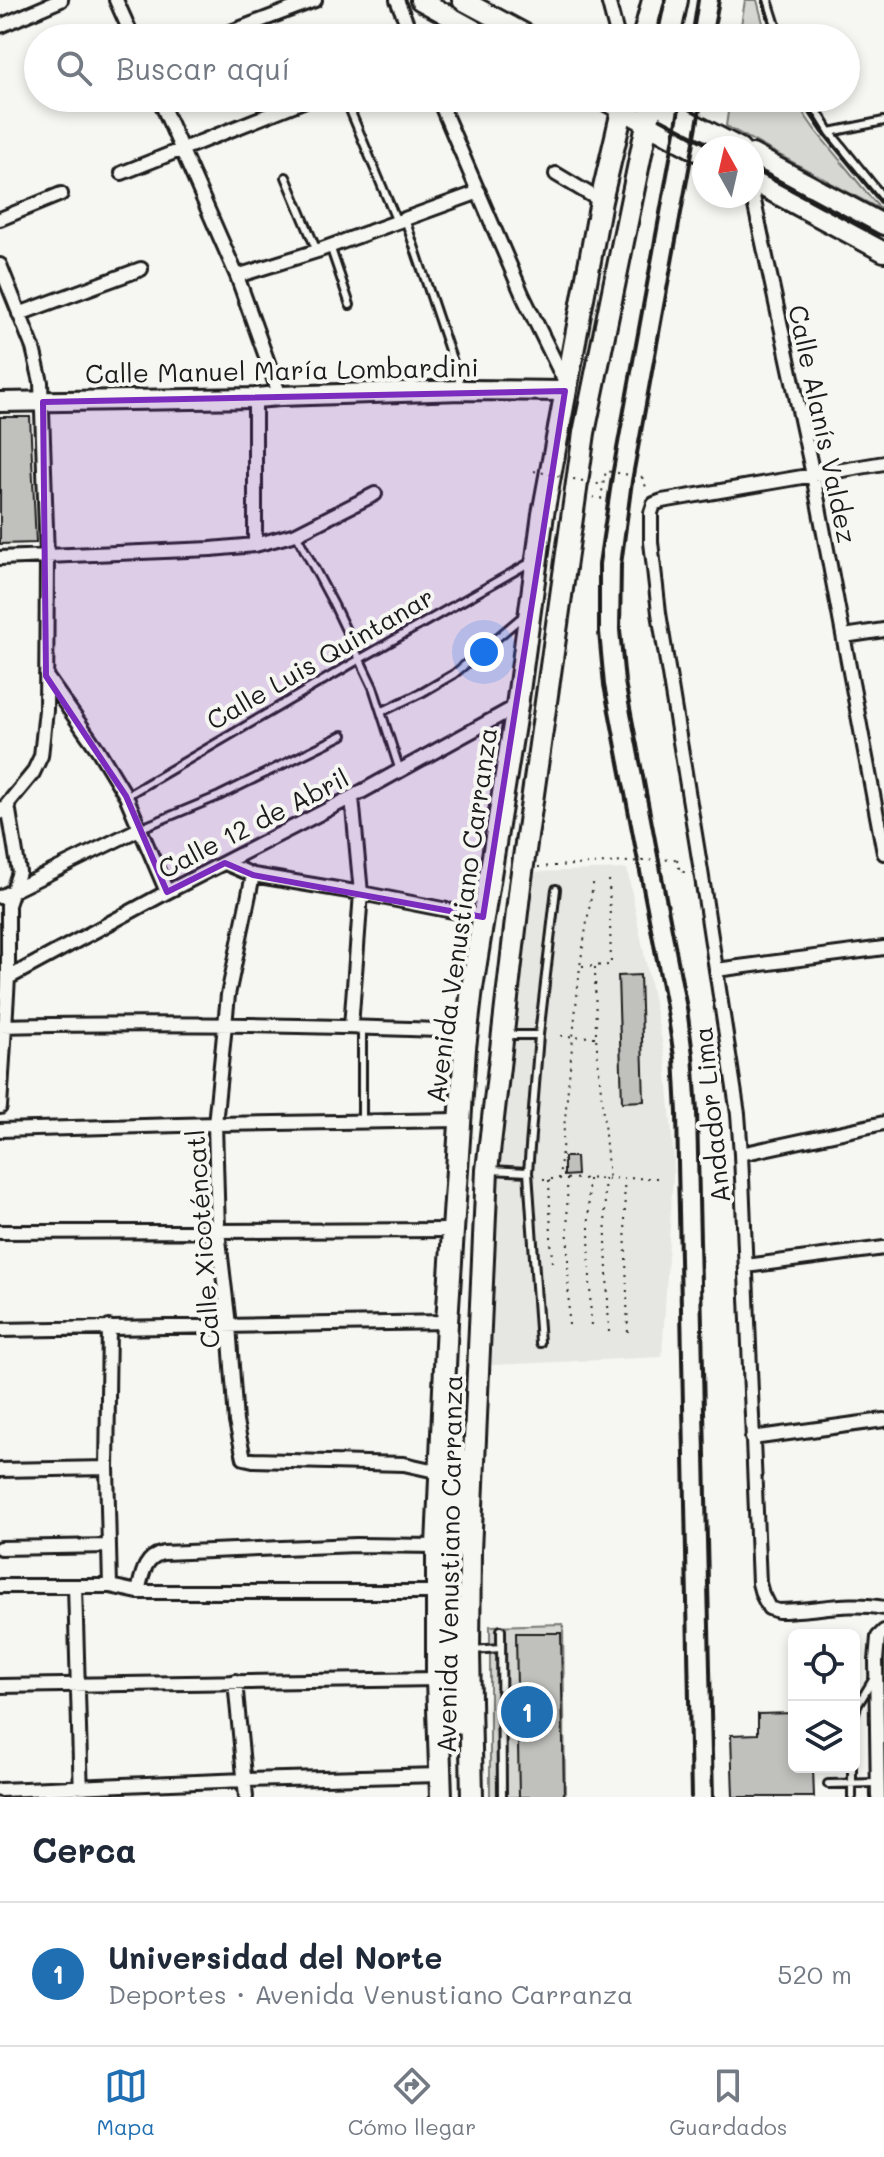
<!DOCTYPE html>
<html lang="es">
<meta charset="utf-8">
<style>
body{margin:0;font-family:Mali,sans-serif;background:#f2f2f3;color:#1f2937}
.controls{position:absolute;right:24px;bottom:24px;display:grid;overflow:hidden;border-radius:12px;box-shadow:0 4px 12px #0003}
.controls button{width:72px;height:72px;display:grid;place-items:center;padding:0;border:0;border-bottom:2px solid #e0e1e3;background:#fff;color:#1f2937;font:40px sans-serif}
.compass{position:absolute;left:692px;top:136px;width:72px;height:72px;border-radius:50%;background:#fff;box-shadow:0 4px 12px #0003;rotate:352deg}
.you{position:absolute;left:484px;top:652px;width:28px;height:28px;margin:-20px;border:6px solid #fff;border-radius:50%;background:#1a73e8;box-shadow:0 0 0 12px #1a73e833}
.badge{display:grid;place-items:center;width:52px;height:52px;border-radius:50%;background:#1f6fb2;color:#fff;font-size:26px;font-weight:700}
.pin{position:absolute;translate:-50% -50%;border:4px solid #fff;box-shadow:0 2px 8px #0006}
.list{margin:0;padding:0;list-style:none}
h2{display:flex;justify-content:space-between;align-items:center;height:104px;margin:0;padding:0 32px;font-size:34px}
h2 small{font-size:26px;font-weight:400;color:#747a83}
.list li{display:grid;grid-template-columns:52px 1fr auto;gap:24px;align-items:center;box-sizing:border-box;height:144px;padding:0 32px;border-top:2px solid #e0e1e3}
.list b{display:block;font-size:30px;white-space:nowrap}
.list p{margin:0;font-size:26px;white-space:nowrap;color:#747a83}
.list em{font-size:26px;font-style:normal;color:#747a83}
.icon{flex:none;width:44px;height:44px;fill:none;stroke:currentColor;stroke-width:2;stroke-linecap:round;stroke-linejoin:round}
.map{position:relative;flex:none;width:884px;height:1797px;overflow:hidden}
.search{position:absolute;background:#fff;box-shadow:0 4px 12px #0003;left:24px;right:24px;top:24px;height:88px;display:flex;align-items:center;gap:20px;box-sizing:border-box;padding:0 28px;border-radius:44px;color:#747a83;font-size:30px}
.sheet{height:248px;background:#fff}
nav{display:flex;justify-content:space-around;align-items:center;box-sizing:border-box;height:112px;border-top:2px solid #e0e1e3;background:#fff;font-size:22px;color:#747a83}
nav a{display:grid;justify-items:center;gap:4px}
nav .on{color:#1f6fb2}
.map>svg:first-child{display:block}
.built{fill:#e6e6e2}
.green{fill:#d6d6d2;stroke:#797977;stroke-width:2}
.building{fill:#c0c0bd;stroke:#1c1c1c;stroke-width:2}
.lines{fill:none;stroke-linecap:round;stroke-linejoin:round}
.lane-casing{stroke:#1c1c1c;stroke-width:12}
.street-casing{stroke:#1c1c1c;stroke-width:18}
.secondary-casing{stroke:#1c1c1c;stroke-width:24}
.primary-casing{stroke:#1c1c1c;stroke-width:26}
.path{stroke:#1c1c1c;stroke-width:2;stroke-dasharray:2 6;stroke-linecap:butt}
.lane{stroke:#f6f6f2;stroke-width:6}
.street{stroke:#f6f6f2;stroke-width:12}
.secondary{stroke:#f6f6f2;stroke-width:18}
.primary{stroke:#f6f6f2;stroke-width:20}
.rail{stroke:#1c1c1c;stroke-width:4}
.path-bridge{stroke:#1c1c1c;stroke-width:2;stroke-dasharray:2 6;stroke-linecap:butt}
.marked{fill:#7b2cbf;fill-opacity:0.2;stroke:#7b2cbf;stroke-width:6;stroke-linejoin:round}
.labels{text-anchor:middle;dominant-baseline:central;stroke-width:8;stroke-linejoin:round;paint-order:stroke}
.street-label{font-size:26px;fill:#1c1c1c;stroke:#f6f6f2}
</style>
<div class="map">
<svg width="884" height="1797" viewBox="0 0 884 1797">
<rect width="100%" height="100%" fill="#f6f6f2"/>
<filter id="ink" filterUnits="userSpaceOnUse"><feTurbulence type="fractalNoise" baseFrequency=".0125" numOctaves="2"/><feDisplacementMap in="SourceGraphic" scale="16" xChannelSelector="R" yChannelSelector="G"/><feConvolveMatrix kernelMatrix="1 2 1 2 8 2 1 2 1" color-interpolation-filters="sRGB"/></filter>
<g filter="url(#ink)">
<path class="built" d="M627,869L666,1062L674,1159L662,1357L492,1365L494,1221L526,924L534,872Z"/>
<path class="green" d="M745,0H757L767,38H739Z
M730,98H793L815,130L881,210L726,126Z
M563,1624L565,1797H490V1626Z"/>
<path class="building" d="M0,417H30L36,543L0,544Z
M640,975L644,1101L622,1102L618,976Z
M564,1157H576L577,1175L564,1176Z
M516,1633H561L564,1797H519Z
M794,1713V1767H813L814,1797H733L731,1735L758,1734V1714Z"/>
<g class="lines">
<g class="lane-casing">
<path id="lane" d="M768,0L780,38
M345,98L397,222
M809,98L830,132L884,199
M830,132L884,121
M286,177L317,251
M405,219L461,386
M330,246L350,305
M296,534L334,605L373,687L400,771
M381,712L423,692L454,674L523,616
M126,796L360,659L531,562
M139,829L219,796L343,735
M362,1027V1121
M539,1035L556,889
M491,1170L528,1172L539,1035H505
M528,1172L540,1343
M501,1630L502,1797
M472,1650L501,1648
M854,1716L857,1706L874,1678
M828,1784L878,1783
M852,1797V1767"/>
</g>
<g class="street-casing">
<path id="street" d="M116,0L133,38
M397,0L413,38
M608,0L618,38
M0,26L61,0
M215,38L315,0
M159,98L237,276L280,396
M438,98L523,296L566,384
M64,99L66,98
M122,173L311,98
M556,174L601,201
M752,192L813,475L884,853
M0,219L61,194
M0,265L33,348L41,382L47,557L46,710L41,756L33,773L0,813
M237,276L317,251L479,192
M19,314L141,269
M255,398V545
M884,463L662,501L654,504L651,513V542L659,613L701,871L738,1114L741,1154L759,1583L762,1594L769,1608L778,1611C814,1611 848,1601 884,1608
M0,558L211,549L255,545L296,534L375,494
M844,636L884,630
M46,676L98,750L126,796L167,892
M225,863L253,875L361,893L483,917
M253,875L228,995L215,1124L218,1231L229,1325L236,1422L244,1458L253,1460L404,1464L440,1472
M0,897L139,829
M716,970L884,948
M8,978L167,892L352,797L517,706
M0,1026C156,1022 312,1025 467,1031
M351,1027L361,893L352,797
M0,1107L8,978V905L19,872L8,805
M0,1130L215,1124L459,1120
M741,1154L884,1123
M0,1232L452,1230
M746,1266L884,1248
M109,1327L107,1468L110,1586
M0,1330L447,1322
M752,1438L884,1420
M0,1470L107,1468
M0,1548L109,1546
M0,1586H110L138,1592H437
M75,1586L81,1797
M138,1592C142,1575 144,1557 163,1553L356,1545L437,1546
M235,1681L246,1797
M0,1686L437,1679
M0,1790L245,1780L440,1775
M878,1797L876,1661L878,1637L884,1631"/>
</g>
<g class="secondary-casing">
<path id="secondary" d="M420,0L489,38
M462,0L533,38
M601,98L704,155
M645,98L740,148
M752,154L884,225
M752,181L884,252
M0,402L255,398L280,396L462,390L565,391"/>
</g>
<g class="primary-casing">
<path id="primary" d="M643,38L653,0
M669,38L677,0
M448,1424L455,1455L453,1530L459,1544L470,1551
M450,1621L453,1675L462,1724
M441,1797L437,1679V1546L447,1322L465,1048L472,988L517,706L543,514L601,201L625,98
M472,1797L469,1651L470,1551L487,1170L520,886L584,433L647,124L654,98"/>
</g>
<path class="path" d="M642,477L648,492
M593,497L601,499L603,485
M677,859L680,872H689
M582,966L611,965L609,876
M595,967L596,1037L609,1178
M561,1036L595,1037
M604,1178L609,1333
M624,1178L628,1336
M543,1179L658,1178
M559,1179L580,966L594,878
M567,1179L569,1330
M588,1179L591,1331
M549,1180L552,1265"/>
<use href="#lane" class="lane"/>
<use href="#street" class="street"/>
<use href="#secondary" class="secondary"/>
<use href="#primary" class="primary"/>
<path class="rail" d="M763,0L774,38
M692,38L698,0
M712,38L719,0
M681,98L612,476L599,564V632L604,685L667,1012L674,1057L677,1113L691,1797
M702,98L632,481L621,565L620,630L625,682L687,1008L693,1055L697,1112L713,1797
M800,98L822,131L884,206"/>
<path class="path-bridge" d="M534,471L603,485L606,471L642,477
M538,867L677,859"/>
</g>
</g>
<path class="marked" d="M565,391L483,917L253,875L225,863L167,892L126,796L46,676L43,402Z"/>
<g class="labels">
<g class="street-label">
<text transform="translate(282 370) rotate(-1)">Calle Manuel María Lombardini</text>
<text transform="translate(823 424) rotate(78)">Calle Alanís Valdez</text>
<text transform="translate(320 658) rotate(-30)">Calle Luis Quintanar</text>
<text transform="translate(253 823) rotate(-27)">Calle 12 de Abril</text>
<text transform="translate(461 915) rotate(-82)">Avenida Venustiano Carranza</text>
<text transform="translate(711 1115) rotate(-96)">Andador Lima</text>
<text transform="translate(202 1239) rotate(-94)">Calle Xicoténcatl</text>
<text transform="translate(449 1564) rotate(-89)">Avenida Venustiano Carranza</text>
</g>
</g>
</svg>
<div class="controls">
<button><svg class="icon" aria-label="locate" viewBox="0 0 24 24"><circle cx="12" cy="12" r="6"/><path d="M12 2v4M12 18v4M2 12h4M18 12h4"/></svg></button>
<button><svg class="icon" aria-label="layers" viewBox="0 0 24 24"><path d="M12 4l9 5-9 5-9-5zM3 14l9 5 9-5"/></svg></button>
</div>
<svg class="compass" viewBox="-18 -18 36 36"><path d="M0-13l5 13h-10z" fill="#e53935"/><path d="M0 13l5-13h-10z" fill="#747a83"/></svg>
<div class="you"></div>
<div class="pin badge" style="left:527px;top:1712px">1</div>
<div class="search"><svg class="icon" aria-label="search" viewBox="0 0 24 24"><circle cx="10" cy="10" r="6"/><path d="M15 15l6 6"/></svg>Buscar aquí</div>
</div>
<section class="sheet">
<h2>Cerca<small></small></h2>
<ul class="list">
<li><span class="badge">1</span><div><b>Universidad del Norte</b><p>Deportes · Avenida Venustiano Carranza</p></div><em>520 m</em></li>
</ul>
</section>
<nav>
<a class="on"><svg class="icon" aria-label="map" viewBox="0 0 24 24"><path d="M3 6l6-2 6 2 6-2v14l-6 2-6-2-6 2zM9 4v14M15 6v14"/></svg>Mapa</a>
<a><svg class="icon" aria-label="directions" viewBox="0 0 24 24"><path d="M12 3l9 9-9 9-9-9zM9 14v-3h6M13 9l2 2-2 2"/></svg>Cómo llegar</a>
<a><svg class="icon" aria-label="saved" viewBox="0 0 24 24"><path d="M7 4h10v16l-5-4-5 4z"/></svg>Guardados</a>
</nav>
